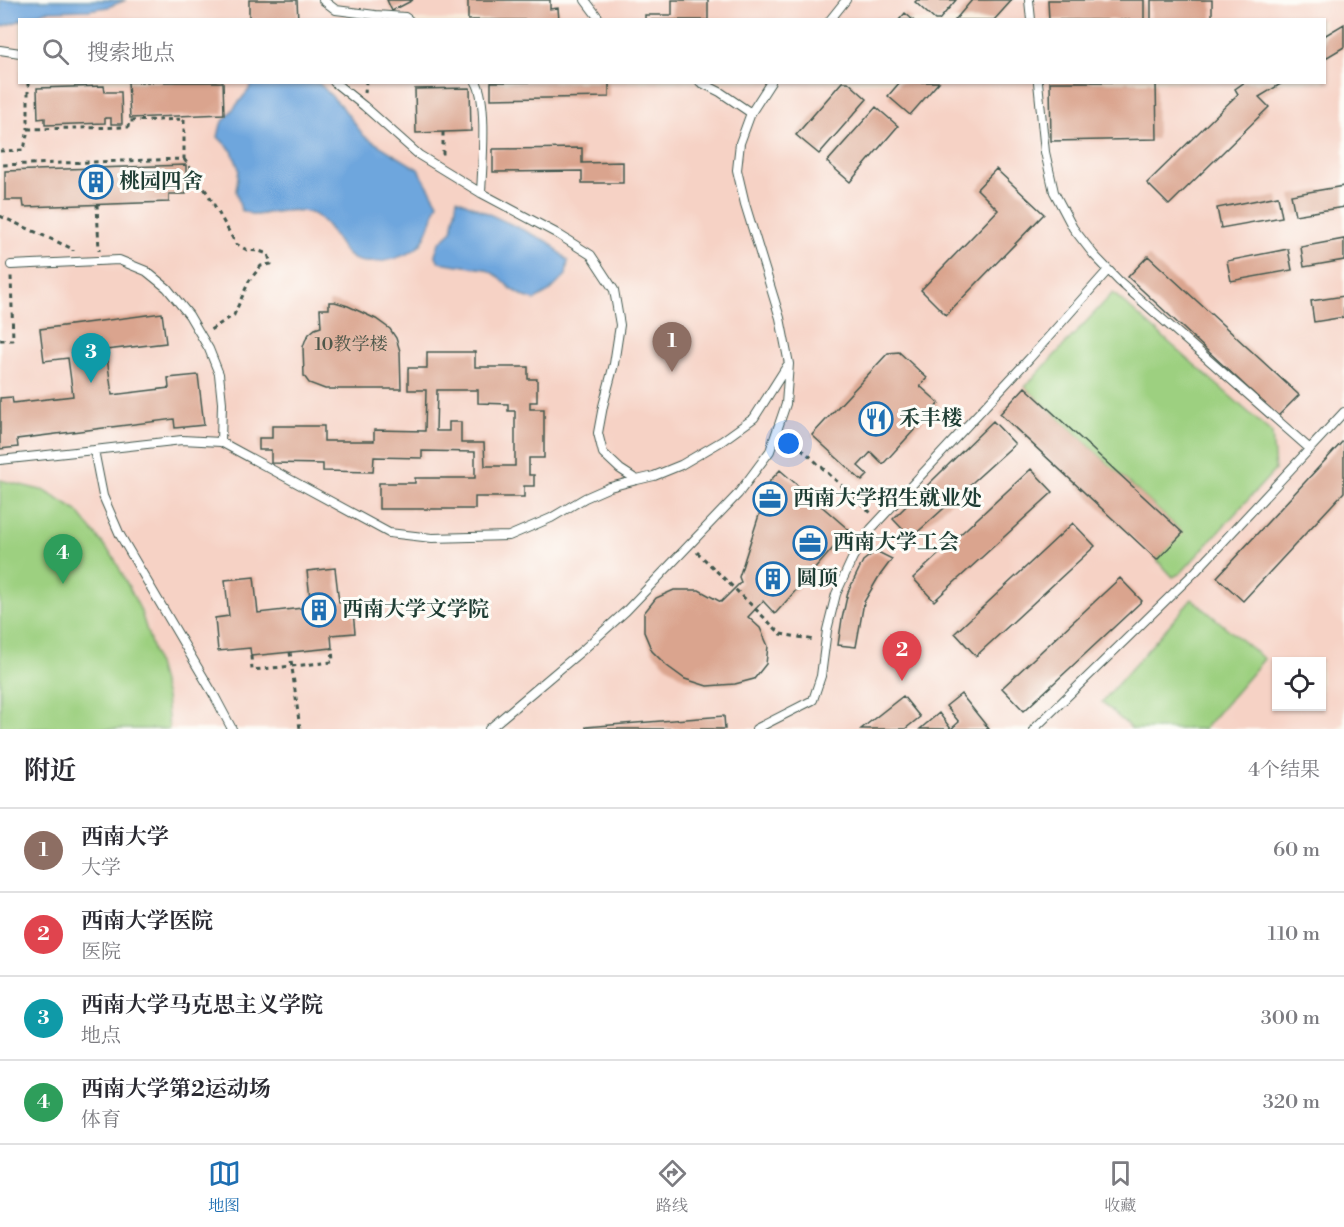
<!DOCTYPE html>
<html lang="zh">
<meta charset="utf-8">
<style>
body{margin:0;font-family:"Libre Bodoni","Noto Serif SC",serif;background:#f2f2f3;color:#2b2b33}
.controls{position:absolute;right:18px;bottom:18px;display:grid;overflow:hidden;border-radius:0px;box-shadow:0 2px 4px #0004}
.controls button{width:54px;height:54px;display:grid;place-items:center;padding:0;border:0;border-bottom:2px solid #e1e1e2;background:#fff;color:#2b2b33;font:30px sans-serif}
.you{position:absolute;left:789px;top:444px;width:21px;height:21px;margin:-15px;border:4px solid #fff;border-radius:50%;background:#1a73e8;box-shadow:0 0 0 9px #1a73e833}
.badge{display:grid;place-items:center;width:39px;height:39px;border-radius:50%;background:#1f6fb2;color:#fff;font-size:20px;font-weight:700}
.pin{position:absolute;translate:-50% -50px;filter:drop-shadow(0 2px 3px #0008)}
.pin::after{content:'';position:absolute;top:32px;width:21px;height:18px;background:inherit;clip-path:polygon(0 0,100% 0,50% 100%)}
.list{margin:0;padding:0;list-style:none}
h2{display:flex;justify-content:space-between;align-items:center;height:78px;margin:0;padding:0 24px;font-size:26px}
h2 small{font-size:20px;font-weight:400;color:#7c7c81}
.list li{display:grid;grid-template-columns:39px 1fr auto;gap:18px;align-items:center;box-sizing:border-box;height:84px;padding:0 24px;border-top:2px solid #e1e1e2}
.list b{display:block;font-size:22px;white-space:nowrap}
.list p{margin:0;font-size:20px;white-space:nowrap;color:#7c7c81}
.list em{font-size:20px;font-style:normal;color:#7c7c81}
.icon{flex:none;width:33px;height:33px;fill:none;stroke:currentColor;stroke-width:2;stroke-linecap:round;stroke-linejoin:round}
.map{position:relative;flex:none;width:1344px;height:729px;overflow:hidden}
.search{position:absolute;background:#fff;box-shadow:0 2px 4px #0004;left:18px;right:18px;top:18px;height:66px;display:flex;align-items:center;gap:15px;box-sizing:border-box;padding:0 21px;border-radius:0px;color:#7c7c81;font-size:22px}
.sheet{height:414px;background:#fff}
nav{display:flex;justify-content:space-around;align-items:center;box-sizing:border-box;height:84px;border-top:2px solid #e1e1e2;background:#fff;font-size:16px;color:#7c7c81}
nav a{display:grid;justify-items:center;gap:3px}
nav .on{color:#1f6fb2}
.map>svg:first-child{display:block}
.built{fill:#f6d2c5;fill-rule:evenodd}
.green{fill:#9dd080;stroke:#5e865a;stroke-width:1.5}
.water{fill:#6ea6dd;stroke:#467288;stroke-width:1.5}
.building{fill:#daa48e;fill-rule:evenodd}
.lines{fill:none;stroke-linecap:round;stroke-linejoin:round}
.service-casing{stroke:#40574d;stroke-width:10}
.path{stroke:#40574d;stroke-width:3;stroke-dasharray:4.5 4.5;stroke-linecap:butt}
.service{stroke:#fff;stroke-width:8}
.labels{text-anchor:middle;dominant-baseline:central;stroke-width:6;stroke-linejoin:round;paint-order:stroke}
.number-label{font-size:18px;fill:#4e574a}
.poi-label{font-size:21px;font-weight:bold;fill:#1f3d34;stroke:#fdfcf7;text-anchor:start}
</style>
<div class="map">
<svg width="1344" height="729" viewBox="0 0 1344 729">
<rect width="100%" height="100%" fill="#fdfcf7"/>
<filter id="ink" filterUnits="userSpaceOnUse"><feTurbulence type="fractalNoise" baseFrequency=".0167" numOctaves="2"/><feDisplacementMap in="SourceGraphic" scale="12" xChannelSelector="R" yChannelSelector="G"/><feConvolveMatrix kernelMatrix="1 2 1 2 8 2 1 2 1" color-interpolation-filters="sRGB"/></filter>
<filter id="wash" filterUnits="userSpaceOnUse"><feTurbulence type="fractalNoise" baseFrequency=".008" numOctaves="4" result="noise"/><feDisplacementMap in="SourceGraphic" scale="24" xChannelSelector="R" yChannelSelector="G"/><feGaussianBlur stdDeviation="1.35" result="paint"/><feColorMatrix in="noise" values="0 0 0 0 0 0 0 0 0 0 0 0 0 0 0 0 0 1.4 0 .05"/><feComposite in="paint" operator="in"/></filter>
<g filter="url(#wash)">
<rect width="100%" height="100%" fill="#f9ecdb"/>
<path class="built" d="M0,0H1344V722L1337,729H0ZM20,20H1324V82H20ZM1276,662H1322V706H1276Z"/>
<path class="green" d="M1113,293L1272,433L1275,470L1181,573L1173,577L1157,560L1182,532L1025,387Z
M0,480L45,491L77,511L114,558L140,609L153,650L166,697L169,729H0Z
M1192,599L1264,659L1204,729H1132L1102,702Z"/>
<path class="water" d="M0,0H126L108,7L88,10L46,11L25,19L20,20L19,21L0,27Z
M252,83H319L343,108L364,136L418,169L438,203C431,217 430,233 420,245C407,259 363,270 348,255C336,243 329,221 313,214C298,208 282,211 267,213C263,214 258,215 254,215C249,214 244,211 241,210L236,191L239,169L232,151L218,137L221,124L248,91Z
M457,199L549,242L568,261L566,275L549,292L535,300L525,297L510,288L498,276L485,269L439,262L435,254L439,243L452,231Z"/>
<g id="blocks">
<path class="building" d="M249,0H297L298,20H249Z
M387,0H413L392,11Z
M468,0H550V9L558,8L559,20H468Z
M672,0H708V20H645V15H672Z
M917,0H956L939,20H935L915,2Z
M972,0H1012L994,20H955Z
M1048,0H1144V20H1049Z
M1151,0H1212V20H1151Z
M905,13L913,20H899Z
M1344,24V47L1324,59V36Z
M128,82H223L224,114L130,118Z
M491,82H609V97L491,99Z
M842,82H848L867,99L819,154L796,135Z
M900,82H939L910,115L888,96Z
M1050,82H1156L1157,139L1051,141Z
M1245,82H1284L1259,97L1269,107L1169,205L1147,183L1238,94L1235,89Z
M104,86L105,92H121L122,124H111V118H105V123L45,125V118L38,119L37,88Z
M470,88L471,131L416,133L415,89Z
M876,107L898,126L850,182L827,162Z
M582,148V163L623,162V183H582V171L493,172V149Z
M186,165V194H169V202L24,207L23,200H5V171Z
M996,169L1044,214L946,315L921,290L998,210L977,189Z
M1344,186V207L1295,215L1291,195Z
M1278,196L1282,217L1221,228L1217,208Z
M1344,239V260L1304,267L1301,247Z
M1288,249L1292,270L1231,281L1227,261Z
M1148,256L1299,395L1278,416L1128,277Z
M1344,296V317L1314,322L1311,301Z
M329,302H335L348,306L376,319L390,329L396,338L400,351L401,389H325L309,383L304,376L303,347L305,341L309,334L315,329L321,327L320,309H329Z
M162,313L166,343L106,350L112,395L169,388L168,378L198,375L204,425L175,428L174,419L17,439L18,447L0,449V398L12,397L13,403L73,396L68,358L44,361L40,329Z
M427,352H475V367H528V379H537V402H530V409H544V458H529V475H534V486H524V497H475V509H379V483H415V478H475V452L422,451V458L374,457L373,472L323,471V464L271,463V450H259V438H272V426H324V441H374V430L425,431L426,390H408V368H427ZM437,390H478V403L508,404V411H515V466H485L484,443H461V422H449V431H436Z
M899,352L927,378L920,386L939,403L883,464L871,452L858,466L868,475L862,481L812,435L888,353Z
M1025,387L1183,533L1157,560L1000,414Z
M993,421L1015,444L911,538L893,519Z
M1344,440V492L1243,601L1217,577Z
M1031,469L1053,492L934,601L913,578Z
M780,470L849,530L775,614L763,601L748,617L760,628L768,646L766,664L754,679L735,684L707,686L685,679L667,666L652,651L644,632V613L656,598L674,590H699L721,602L741,582L739,577L770,481Z
M1073,523L1095,546L976,656L955,633Z
M876,551L892,559L878,578L864,602L856,647L838,645L842,619L848,592L863,561Z
M335,568L339,602L352,601L355,633L331,635L332,648L251,656L250,648L218,651L215,618L229,616L225,580L254,577L258,613L311,607L307,571Z
M1120,578L1142,601L1024,711L1002,688Z
M961,694L989,729H920L939,713L951,729L959,722L946,706Z
M903,696L920,717L905,729H861Z
M724,716L725,729H586V727Z"/>
</g>
</g>
<g filter="url(#ink)">
<use href="#blocks" fill-opacity="0" stroke="#40574d" stroke-width="1.5"/>
<g class="lines">
<g class="service-casing">
<path id="service" d="M323,0L336,10L375,15L405,17L409,20
M585,0L600,20
M1029,0L1031,20
M830,20L846,0
M0,50L20,53
M334,82L364,106L419,155L481,193L556,233L591,255L614,290L620,325L614,364L603,406L598,433L603,453L620,469L637,480L654,476L681,465L722,441L754,418L787,366
M476,82C488,101 482,168 481,193
M700,82L720,92L751,113
M1038,82L1045,152L1054,192L1073,228L1094,255L1119,281L1310,449
M11,265L119,260L146,271L167,288L189,315L209,349L219,374L222,403L221,442
M94,450L182,440L221,442L389,533L432,538L509,536L551,518L585,498L610,487L637,480
M0,460L94,450L103,496L120,535L215,697L232,729
M489,729L585,648L626,611L738,494L770,451L786,404L789,364L780,318L745,204L737,170L740,143L751,113L771,82
M756,729L813,700L821,676L827,630L836,594L853,557L871,529L1029,359L1108,270
M1034,729L1196,571L1344,412"/>
</g>
<path class="path" d="M28,82V129
M365,93L366,82
M443,132V157
M0,151L24,150L28,129L128,127L129,121L184,119V159L0,165
M184,159L208,194L236,244L247,250L259,251L268,254L271,264L261,266L249,281L234,315L210,330
M97,204L99,251
M0,216L73,249V251
M0,340H13L11,276
M788,436L871,513
M697,552L781,634L815,640
M290,652L300,729
M251,656L252,670L333,662L332,648"/>
<use href="#service" class="service"/>
</g>
</g>
<defs>
<g id="building-ring" transform="scale(1.725)"><circle r="9.5" fill="#fdfcf7" stroke="#1f6fb2" stroke-width="1.5"/><path d="M-4-6H4V6H1V3H-1V6H-4ZM-2.5-4.3h1.7v1.8h-1.7ZM.8-4.3h1.7v1.8H.8ZM-2.5-1h1.7V.8h-1.7ZM.8-1h1.7V.8H.8Z" fill="#1f6fb2"/></g>
<g id="restaurant-ring" transform="scale(1.725)"><circle r="9.5" fill="#fdfcf7" stroke="#1f6fb2" stroke-width="1.5"/><path d="M-5-6h1v4h1v-4h1v4h1v-4h1v5L-1.5 .5V6h-2V.5L-5-1ZM5-6V6H3V1.5H1.5Q1.5-4 5-6Z" fill="#1f6fb2"/></g>
<g id="office-ring" transform="scale(1.725)"><circle r="9.5" fill="#fdfcf7" stroke="#1f6fb2" stroke-width="1.5"/><path d="M-6-3h4V-5.5h4V-3h4V5H-6ZM-1-4.5V-3h2v-1.5ZM-6 0V1H6V0Z" fill="#1f6fb2"/></g>
</defs>
<g fill-rule="evenodd">
<use href="#building-ring" x="96" y="182"/>
<use href="#restaurant-ring" x="876" y="419"/>
<use href="#office-ring" x="770" y="499"/>
<use href="#office-ring" x="810" y="543"/>
<use href="#building-ring" x="773" y="579"/>
<use href="#building-ring" x="319" y="610"/>
</g>
<g class="labels">
<g class="number-label">
<text x="351" y="344">10教学楼</text>
</g>
<g class="poi-label">
<text x="119" y="182">桃园四舍</text>
<text x="899" y="419">禾丰楼</text>
<text x="793" y="499">西南大学招生就业处</text>
<text x="833" y="543">西南大学工会</text>
<text x="796" y="579">圆顶</text>
<text x="342" y="610">西南大学文学院</text>
</g>
</g>
</svg>
<div class="controls">
<button><svg class="icon" aria-label="locate" viewBox="0 0 24 24"><circle cx="12" cy="12" r="6"/><path d="M12 2v4M12 18v4M2 12h4M18 12h4"/></svg></button>
</div>
<div class="you"></div>
<div class="pin badge" style="left:672px;top:372px;background:#8d6e63">1</div>
<div class="pin badge" style="left:902px;top:681px;background:#e0444e">2</div>
<div class="pin badge" style="left:91px;top:383px;background:#0f9aa8">3</div>
<div class="pin badge" style="left:63px;top:584px;background:#2e9e5b">4</div>
<div class="search"><svg class="icon" aria-label="search" viewBox="0 0 24 24"><circle cx="10" cy="10" r="6"/><path d="M15 15l6 6"/></svg>搜索地点</div>
</div>
<section class="sheet">
<h2>附近<small>4个结果</small></h2>
<ul class="list">
<li><span class="badge" style="background:#8d6e63">1</span><div><b>西南大学</b><p>大学</p></div><em>60 m</em></li>
<li><span class="badge" style="background:#e0444e">2</span><div><b>西南大学医院</b><p>医院</p></div><em>110 m</em></li>
<li><span class="badge" style="background:#0f9aa8">3</span><div><b>西南大学马克思主义学院</b><p>地点</p></div><em>300 m</em></li>
<li><span class="badge" style="background:#2e9e5b">4</span><div><b>西南大学第2运动场</b><p>体育</p></div><em>320 m</em></li>
</ul>
</section>
<nav>
<a class="on"><svg class="icon" aria-label="map" viewBox="0 0 24 24"><path d="M3 6l6-2 6 2 6-2v14l-6 2-6-2-6 2zM9 4v14M15 6v14"/></svg>地图</a>
<a><svg class="icon" aria-label="directions" viewBox="0 0 24 24"><path d="M12 3l9 9-9 9-9-9zM9 14v-3h6M13 9l2 2-2 2"/></svg>路线</a>
<a><svg class="icon" aria-label="saved" viewBox="0 0 24 24"><path d="M7 4h10v16l-5-4-5 4z"/></svg>收藏</a>
</nav>
